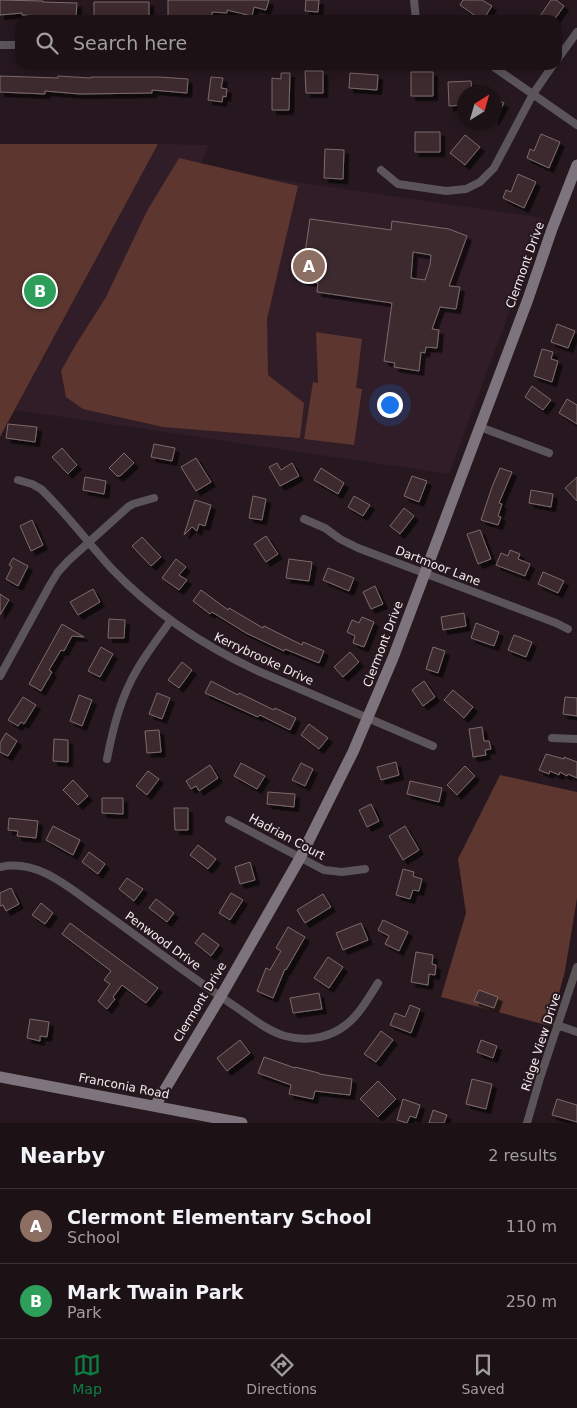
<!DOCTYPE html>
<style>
body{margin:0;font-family:"DejaVu Sans",sans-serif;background:#292023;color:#f1f3f6}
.compass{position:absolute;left:457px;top:85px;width:45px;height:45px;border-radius:50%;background:#1c1216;box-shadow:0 2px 12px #0003;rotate:37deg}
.you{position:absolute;left:389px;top:404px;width:18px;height:18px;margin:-12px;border:4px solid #fff;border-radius:50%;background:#1a73e8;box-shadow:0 0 0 8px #1a73e833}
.badge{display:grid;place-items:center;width:32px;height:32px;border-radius:50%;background:#0b8043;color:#fff;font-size:16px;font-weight:700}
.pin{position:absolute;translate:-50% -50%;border:2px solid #fff;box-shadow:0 1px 5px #0006}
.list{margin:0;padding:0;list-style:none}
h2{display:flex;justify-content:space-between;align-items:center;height:65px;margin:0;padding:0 20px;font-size:21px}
h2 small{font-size:16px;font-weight:400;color:#a09ea1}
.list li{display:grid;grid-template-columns:32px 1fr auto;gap:15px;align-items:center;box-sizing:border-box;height:75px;padding:0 20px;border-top:1px solid #3a3235}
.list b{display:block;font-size:19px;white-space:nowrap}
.list p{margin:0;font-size:16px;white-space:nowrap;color:#a09ea1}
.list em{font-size:16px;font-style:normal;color:#a09ea1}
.icon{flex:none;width:28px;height:28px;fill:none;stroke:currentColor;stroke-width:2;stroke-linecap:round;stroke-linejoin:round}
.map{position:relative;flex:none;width:577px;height:1123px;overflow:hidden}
.search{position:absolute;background:#1c1216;box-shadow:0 2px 12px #0003;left:15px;right:15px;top:15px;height:55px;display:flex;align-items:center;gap:12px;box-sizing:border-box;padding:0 18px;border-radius:15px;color:#a09ea1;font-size:19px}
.sheet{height:215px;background:#1c1216}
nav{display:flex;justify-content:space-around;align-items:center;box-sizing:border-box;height:70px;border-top:1px solid #3a3235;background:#1c1216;font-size:14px;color:#a09ea1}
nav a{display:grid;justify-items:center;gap:2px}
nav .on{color:#0b8043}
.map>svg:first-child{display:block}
.built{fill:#311d27}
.green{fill:#5d372f}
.building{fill:#3c2b2d;stroke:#7d6a6c;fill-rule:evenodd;filter:url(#shadow)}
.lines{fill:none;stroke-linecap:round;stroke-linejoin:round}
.street{stroke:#5b555a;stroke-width:8}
.secondary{stroke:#7e747d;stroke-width:11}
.labels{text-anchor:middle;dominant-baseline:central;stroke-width:4;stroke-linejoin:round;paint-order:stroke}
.street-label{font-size:12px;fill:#f5ebef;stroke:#26181e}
</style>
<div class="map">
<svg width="577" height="1123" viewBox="0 0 577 1123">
<defs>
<filter id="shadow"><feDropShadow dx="4.5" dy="4.5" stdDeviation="0" flood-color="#0009"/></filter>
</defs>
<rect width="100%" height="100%" fill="#26181e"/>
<path class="built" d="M158,144L210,145L198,168L544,218L449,474L15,410Z"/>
<path class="green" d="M0,144H158L0,437Z
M179,158L298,186L267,319L268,375L304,403L300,438L163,427L83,409L66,397L61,371L75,346L106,297L147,211Z
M316,332L362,339L356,388L362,389L354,445L304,439L313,382L318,383Z
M500,775L577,792V898L565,971L550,1026L441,997L466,913L458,859Z"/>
<path class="building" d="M0,0L43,1V2L77,3L76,17L22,15V13L0,15Z
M168,0H269L266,10L254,7L252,16L227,10V13L212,12V17L188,16V19L168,18Z
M306,0H319L318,12L305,11Z
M463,0H482L492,6L483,20H481L460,5Z
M551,0H556L564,6L554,20H546L540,16Z
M94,2H149V17L94,16Z
M305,71H323V93H306Z
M411,72H433V96H411Z
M281,73H290L289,110H272V78L281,79Z
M350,73L378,75L377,90L349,88Z
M0,76L58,78V76L91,78V77H160L188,79L187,93L152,90V93L80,94L45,91V94L0,92Z
M211,77L223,78L221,88L227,89L226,97L223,96L222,102L208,100Z
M471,81L472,92H464V105L449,106L448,82Z
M494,98L504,103L494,121Z
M415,132H440V152H415Z
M541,134L560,142L549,168L527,158L530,149L534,151Z
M465,135L480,147L465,165L450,153Z
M325,149L344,150L343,179L324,178Z
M518,174L536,182L524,208L503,198L506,190L511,192Z
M310,219L391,230L392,221L449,229L467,236L449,286L460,287L456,309L440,307L432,329L439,330L437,348L426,347L425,353L421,352L419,371L394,367L395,363L384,361L392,303L317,292L318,283L301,280ZM413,252L431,255L430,265L425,280L411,278Z
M557,324L575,331L568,348L551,342Z
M542,349L553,352L551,359L558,361L552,382L534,376Z
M532,386L551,400L543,410L525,397Z
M567,399L577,405V424L559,413Z
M8,424L37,427L35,442L6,438Z
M154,444L175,448L172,461L151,457Z
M62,448L77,465L68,474L52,457Z
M124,453L134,463L120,476H117L109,468Z
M196,458L211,482L196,491L181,467Z
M277,463L281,470L292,463L299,476L280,486L269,467Z
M321,468L344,483L338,494L314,480Z
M500,468L512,472L499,503L502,504L498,516L501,517L498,525L481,520L492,487Z
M412,476L427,481L419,502L404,496Z
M85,477L106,481L104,494L83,490Z
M577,477V501L565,488Z
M531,490L553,494L551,507L529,503Z
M253,496L266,499L262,520L249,518Z
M354,496L370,505L363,516L348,507Z
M195,500L211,505L205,526L199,524L197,531L192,527L184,535Z
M404,508L414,516L400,534L390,526Z
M32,520L43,545L31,551L20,526Z
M480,530L491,559L478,564L467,534Z
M266,536L278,554L266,562L254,544Z
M142,537L161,557L151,566L132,546Z
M510,550L520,554L518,559L530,564L525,576L496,565L501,553L508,556Z
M13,558L28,566L18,586L6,579L12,567L9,565Z
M176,559L186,567L179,575L187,580L179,590L162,578Z
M289,559L312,562L309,581L286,578Z
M328,568L354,578L349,591L323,580Z
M543,572L564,581L558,593L538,584Z
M375,586L383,604L371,609L363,592Z
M93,589L100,602L78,615L70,602Z
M201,590L228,610L229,608L263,628L264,626L302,645L303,642L324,651L319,663L285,649L284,651L246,633L212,612L210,614L193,601Z
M0,594L9,600L0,615Z
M464,613L466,626L443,630L441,617Z
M362,617L374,622L364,647L353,643L355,636L347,632L352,620L359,623Z
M109,619L125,620L124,638H108Z
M476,623L499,632L494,646L471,638Z
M62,624L84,637L72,636L64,651L61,650L49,670L52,672L41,691L29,684Z
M514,635L532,642L526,657L508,650Z
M101,647L113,654L100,677L88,671Z
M433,647L445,651L438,673L426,669Z
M350,652L359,662L343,677L334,667Z
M182,662L192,670L179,688L168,680Z
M211,681L238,695L239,693L274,710L275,708L296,718L290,730L260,715L258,717L205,693Z
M424,681L435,697L423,706L412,690Z
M453,690L473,707L464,718L444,700Z
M157,693L170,698L162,719L149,714Z
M79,695L92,700L82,726L70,721Z
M23,697L36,705L24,724L21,722L18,726L8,720Z
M565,697L577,698V716L563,714Z
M309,724L328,738L319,749L301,735Z
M482,727L484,741H489L491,749L485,750L486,755L473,757L469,729Z
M159,730L161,752L147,753L145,731Z
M6,733L17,741L8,756L0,752V743Z
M54,739L68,740V762L53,761Z
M546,754L564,759V757L577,762V778L568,774L567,776L560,772L559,775L550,771L549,774L539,770Z
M396,762L399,775L381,780L377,767Z
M241,763L265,776L257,789L234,776Z
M301,763L313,769L305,786L292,780Z
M210,765L218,778L199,791L196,786L191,789L186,781Z
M465,766L475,776L457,795L447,785Z
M148,771L159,779L147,795L136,786Z
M73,780L88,796L78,805L63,790Z
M410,781L442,788L439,802L407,794Z
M268,792L295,794L294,807L267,804Z
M102,798H123V814L102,813Z
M371,804L379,821L367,827L359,810Z
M174,808H188V830H175Z
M9,818L38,821L36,838L17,836L18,831L8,830Z
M53,826L80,840L73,855L46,840Z
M405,826L419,850L403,860L389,836Z
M198,845L216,859L208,869L190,855Z
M89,852L105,864L98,874L82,862Z
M250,862L255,880L240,884L235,867Z
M403,869L414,872L413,876L422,879L419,891L413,890L410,899L396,895Z
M127,878L143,889L134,901L119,889Z
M11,888L19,904L6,911L3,905L0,906V893Z
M231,893L243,900L230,920L219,913Z
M323,894L331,907L305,923L297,910Z
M156,899L174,913L167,922L149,908Z
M41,903L53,913L45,924L32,915Z
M383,920L408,932L399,951L385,944L389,936L378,930Z
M70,923L158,988L146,1003L122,985L113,997L115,999L107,1009L98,1001L110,984L104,980L111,971L62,934Z
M361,923L368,940L343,950L336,933Z
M288,927L305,937L286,970L285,969L273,998L257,991L266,968L270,970L281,951L276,948Z
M203,933L219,945L211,956L195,943Z
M416,952L433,955L432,964L436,965L435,975L429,974L428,985L411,982Z
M328,957L343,967L329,988L314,978Z
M479,990L498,997L494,1008L474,1001Z
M319,993L322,1009L293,1013L290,998Z
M410,1005L420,1009L411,1033L390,1025L395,1013L405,1017Z
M30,1019L49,1022L47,1037L40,1036V1041L27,1038Z
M381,1031L393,1040L376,1062L364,1054Z
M240,1040L250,1053L227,1071L217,1058Z
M481,1040L497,1046L493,1058L477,1052Z
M264,1057L295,1068V1067L319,1073V1074L352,1079L350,1095L315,1091L313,1099L289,1094L291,1085L258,1073Z
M472,1079L492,1084L486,1109L466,1104Z
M378,1081L396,1099L378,1117L360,1099Z
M403,1099L420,1105L416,1118L410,1116L407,1123L397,1120Z
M557,1099L577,1105V1122L552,1115Z
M433,1110L447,1115L444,1123H429Z"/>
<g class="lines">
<path class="street" d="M414,0L416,20
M0,45H20
M557,60L577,32
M491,65L577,125
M381,170L398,184L446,191L466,189L480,182L494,168L533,94L553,65
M480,427L549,453
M18,480L32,484L41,489C67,514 88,543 112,569C154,613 204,646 258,671L433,746
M304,519L325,528L340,539L358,548L556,623L568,629
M0,676L50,585L58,572L68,561L128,507L133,504L154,498
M552,738L577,739
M107,759C113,728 121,696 138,668C148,651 160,636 171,620
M229,820L324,870L342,872L365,869
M0,867C37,859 67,886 95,906C140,938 184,972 230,1003C247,1014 265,1030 285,1036C303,1041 324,1039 340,1029C357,1019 367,1000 378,983
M557,1025L577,1032
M527,1123L540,1078L577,967"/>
<path class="secondary" d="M0,1077L242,1123
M155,1106L221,996L300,858L353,752L393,658L528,299L552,229L577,165"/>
</g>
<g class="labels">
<g class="street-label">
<text transform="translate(525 265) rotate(-70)">Clermont Drive</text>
<text transform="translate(438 566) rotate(21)">Dartmoor Lane</text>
<text transform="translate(383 644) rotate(-69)">Clermont Drive</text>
<text transform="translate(264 659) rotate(25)">Kerrybrooke Drive</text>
<text transform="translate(287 837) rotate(28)">Hadrian Court</text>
<text transform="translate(163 941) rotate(36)">Penwood Drive</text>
<text transform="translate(200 1002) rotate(-59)">Clermont Drive</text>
<text transform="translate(541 1042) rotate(-72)">Ridge View Drive</text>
<text transform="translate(124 1086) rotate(11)">Franconia Road</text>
</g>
</g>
</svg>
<svg class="compass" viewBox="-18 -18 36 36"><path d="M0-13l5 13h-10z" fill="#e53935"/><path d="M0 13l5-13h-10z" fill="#a09ea1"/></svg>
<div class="you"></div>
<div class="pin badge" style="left:309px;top:266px;background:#8d6e63">A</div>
<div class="pin badge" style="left:40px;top:291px;background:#2e9e5b">B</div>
<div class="search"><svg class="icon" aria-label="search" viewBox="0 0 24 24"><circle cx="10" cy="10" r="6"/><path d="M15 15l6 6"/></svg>Search here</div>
</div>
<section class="sheet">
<h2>Nearby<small>2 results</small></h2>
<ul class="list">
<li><span class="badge" style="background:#8d6e63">A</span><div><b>Clermont Elementary School</b><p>School</p></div><em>110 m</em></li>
<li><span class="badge" style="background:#2e9e5b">B</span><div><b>Mark Twain Park</b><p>Park</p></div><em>250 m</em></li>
</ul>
</section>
<nav>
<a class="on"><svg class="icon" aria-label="map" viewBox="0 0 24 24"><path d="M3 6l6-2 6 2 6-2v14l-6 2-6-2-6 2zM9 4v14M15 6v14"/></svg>Map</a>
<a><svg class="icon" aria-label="directions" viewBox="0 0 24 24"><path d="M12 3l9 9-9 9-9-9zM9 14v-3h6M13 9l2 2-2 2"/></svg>Directions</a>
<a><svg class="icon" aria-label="saved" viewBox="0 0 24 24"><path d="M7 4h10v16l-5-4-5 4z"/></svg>Saved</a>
</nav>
